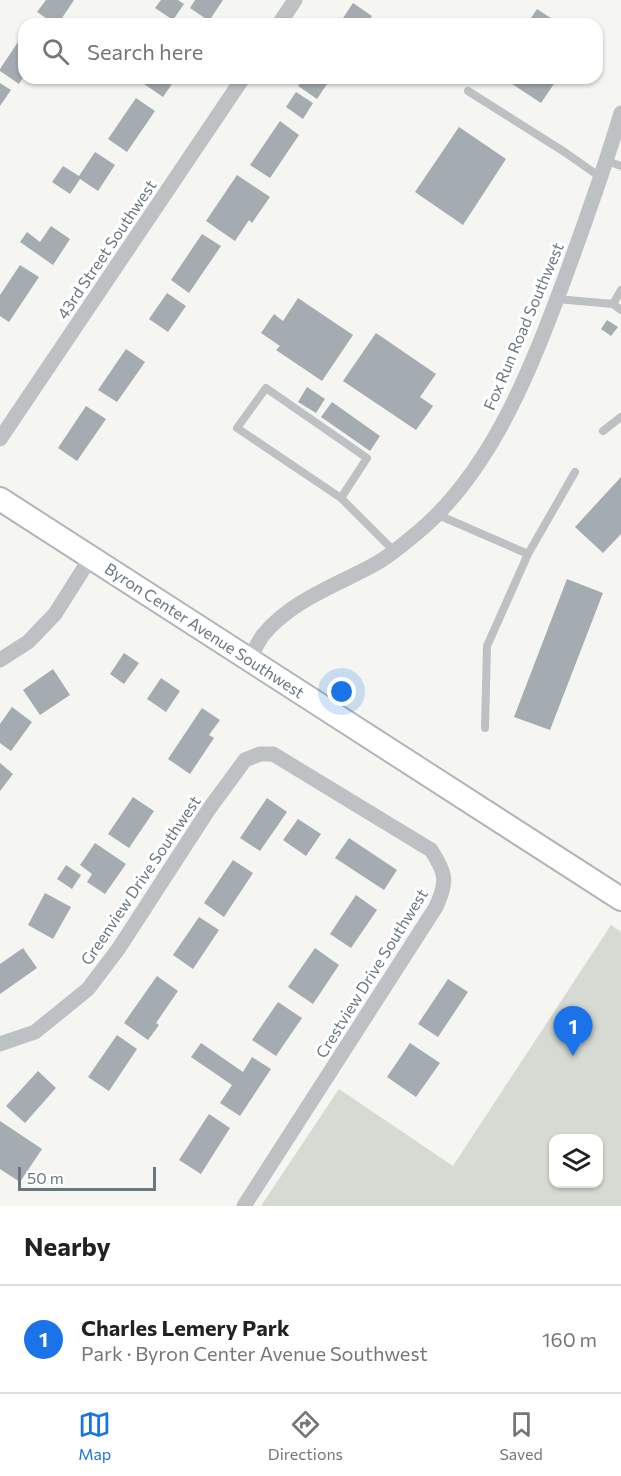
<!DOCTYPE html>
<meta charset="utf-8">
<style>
body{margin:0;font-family:Commissioner,sans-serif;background:#f2f2f2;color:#222}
.controls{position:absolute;right:18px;bottom:18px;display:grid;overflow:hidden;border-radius:12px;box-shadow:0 2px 4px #0004}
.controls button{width:54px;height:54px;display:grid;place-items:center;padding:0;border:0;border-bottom:2px solid #e0e0e0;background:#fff;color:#222;font:30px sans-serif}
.scale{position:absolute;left:18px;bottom:15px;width:138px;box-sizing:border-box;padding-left:6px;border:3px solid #687780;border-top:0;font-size:16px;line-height:21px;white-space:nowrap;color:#687780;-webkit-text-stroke:4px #fff;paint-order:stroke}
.you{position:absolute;left:342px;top:692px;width:21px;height:21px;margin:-15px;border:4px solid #fff;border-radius:50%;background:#1a73e8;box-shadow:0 0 0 9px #1a73e833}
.badge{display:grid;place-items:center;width:39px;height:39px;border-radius:50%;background:#1a73e8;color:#fff;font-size:20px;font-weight:700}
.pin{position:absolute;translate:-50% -50px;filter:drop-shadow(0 2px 3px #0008)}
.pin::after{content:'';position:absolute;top:32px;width:21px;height:18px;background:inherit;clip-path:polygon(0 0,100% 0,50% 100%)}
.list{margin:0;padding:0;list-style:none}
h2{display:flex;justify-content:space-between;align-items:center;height:78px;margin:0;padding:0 24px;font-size:26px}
h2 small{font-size:20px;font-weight:400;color:#767676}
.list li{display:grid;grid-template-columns:39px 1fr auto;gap:18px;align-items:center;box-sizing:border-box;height:108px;padding:0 24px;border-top:2px solid #e0e0e0}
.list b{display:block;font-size:22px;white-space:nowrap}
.list p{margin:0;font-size:20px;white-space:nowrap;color:#767676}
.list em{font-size:20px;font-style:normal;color:#767676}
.icon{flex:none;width:33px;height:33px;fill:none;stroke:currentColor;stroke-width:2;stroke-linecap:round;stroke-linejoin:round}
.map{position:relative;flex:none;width:621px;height:1206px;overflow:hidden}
.search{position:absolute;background:#fff;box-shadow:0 2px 4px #0004;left:18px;right:18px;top:18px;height:66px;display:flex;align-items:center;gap:15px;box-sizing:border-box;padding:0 21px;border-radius:18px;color:#767676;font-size:22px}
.sheet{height:186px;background:#fff}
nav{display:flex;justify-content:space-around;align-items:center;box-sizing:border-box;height:84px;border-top:2px solid #e0e0e0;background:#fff;font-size:16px;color:#767676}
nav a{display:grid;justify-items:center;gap:3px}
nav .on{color:#1a73e8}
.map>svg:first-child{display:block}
.green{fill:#d5dad2;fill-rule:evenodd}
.building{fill:#a5acb1}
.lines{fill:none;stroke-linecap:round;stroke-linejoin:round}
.primary-casing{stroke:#b1b5b8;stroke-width:26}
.lane{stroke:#bdc1c4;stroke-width:8}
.street{stroke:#bdc1c4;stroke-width:15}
.primary{stroke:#fff;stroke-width:22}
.labels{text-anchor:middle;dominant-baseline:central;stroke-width:6;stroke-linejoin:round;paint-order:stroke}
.street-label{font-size:16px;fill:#687780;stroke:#fff}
</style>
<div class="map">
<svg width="621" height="1206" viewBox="0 0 621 1206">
<rect width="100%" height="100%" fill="#f5f5f2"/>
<path class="green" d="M611,925L621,932V1206H261L339,1089L453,1166ZM554,1138H598V1184H554Z"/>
<path class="building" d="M46,0H74L58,24H55L37,12Z
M161,0H178L184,4L173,20L155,8Z
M195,0H223L209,21L190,8Z
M353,3L372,16L367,24H339Z
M537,9L560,24H527Z
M24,33V76L19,84L0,71V69Z
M148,78H176L163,97L144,84Z
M304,78H331L317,99L298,86Z
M503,78H558L541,103Z
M0,83L11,90L0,106Z
M296,92L313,103L303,119L286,107Z
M136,98L155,111L127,152L108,139Z
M280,121L299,135L270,178L250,165Z
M459,127L506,159L463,225L415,192Z
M95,152L115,165L98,191L80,179L70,194L52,182L63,166L79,176Z
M237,175L270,197L252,223L249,220L235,241L206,221Z
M51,226L70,239L53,265L20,242L27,232L40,242Z
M202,234L221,246L189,293L171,280Z
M20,265L39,277L9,322L0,316V295Z
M167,293L186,306L168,332L149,319Z
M298,298L353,335L322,381L276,350L280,346L261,333L274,314L283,321Z
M607,320L618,327L611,336L601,329Z
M376,333L436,374L420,397L433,406L416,430L343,381Z
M126,349L145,362L117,402L98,390Z
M307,387L325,399L316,413L298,402Z
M332,402L380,436L370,451L321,417Z
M86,406L106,419L77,461L58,448Z
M621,477V534L603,553L575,527Z
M567,579L603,593L550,730L514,717Z
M124,653L139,663L124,684L110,674Z
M53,669L70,695L40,715L23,690Z
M161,678L180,691L166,712L147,699Z
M12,707L32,722L11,751L0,743V724Z
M202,708L220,720L209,735L214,738L190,774L168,759Z
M0,763L13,774L0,791Z
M133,797L154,811L129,848L108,834Z
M267,798L287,812L260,851L240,838Z
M298,819L321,834L306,856L283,840Z
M349,838L397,870L384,890L335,858Z
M95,843L126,864L105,894L87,882L92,874L80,865Z
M233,860L253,873L224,917L204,903Z
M66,865L81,875L72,889L57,879Z
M45,893L71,907L53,939L28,925Z
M356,895L377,910L351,948L330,934Z
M199,917L219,930L193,969L173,955Z
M23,948L37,968L0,994V964Z
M315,948L339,965L313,1004L288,987Z
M157,976L178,991L156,1023L159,1025L148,1040L124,1023Z
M448,979L468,992L438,1037L418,1024Z
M278,1002L302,1018L276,1056L252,1040Z
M117,1035L137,1049L109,1091L88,1077Z
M201,1043L243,1072L252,1057L271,1069L240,1116L220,1103L232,1085L191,1057Z
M410,1043L440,1063L416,1097L387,1077Z
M38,1071L56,1088L25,1123L6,1106Z
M209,1114L230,1128L201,1174L179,1160Z
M0,1121L42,1149L20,1182L0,1169Z"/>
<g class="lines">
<g class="primary-casing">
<path id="primary" d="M0,499L621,899"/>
</g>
<path class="lane" d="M468,91L566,153L600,177
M607,161L621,166
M557,299L613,304L621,310
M613,304L621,290
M603,431L621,417
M341,498L367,458L266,388L237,428L341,498L394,551
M436,514L528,554L487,646L485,728
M528,554L575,472"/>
<path class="street" d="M279,24L295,0
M0,439L243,78
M249,659C254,651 258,642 263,635C293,599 338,585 377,563C391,555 405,543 417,533C494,469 533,363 567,272C586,220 605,167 621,113
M0,660L28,642L55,614L91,557
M0,1044L35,1032L88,989L119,948L209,809L245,760L260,754H273L431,850C446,873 448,881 436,907L244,1206"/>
<use href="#primary" class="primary"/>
</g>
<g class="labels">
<g class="street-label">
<text transform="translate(106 249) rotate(-56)">43rd Street Southwest</text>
<text transform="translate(523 326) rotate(-67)">Fox Run Road Southwest</text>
<text transform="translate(205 630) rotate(33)">Byron Center Avenue Southwest</text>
<text transform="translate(140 880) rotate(-56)">Greenview Drive Southwest</text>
<text transform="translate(371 973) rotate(-58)">Crestview Drive Southwest</text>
</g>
</g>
</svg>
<div class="controls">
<button><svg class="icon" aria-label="layers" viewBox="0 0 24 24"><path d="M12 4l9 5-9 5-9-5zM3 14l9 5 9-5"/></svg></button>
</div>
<div class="scale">50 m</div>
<div class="you"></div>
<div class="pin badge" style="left:573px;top:1056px">1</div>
<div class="search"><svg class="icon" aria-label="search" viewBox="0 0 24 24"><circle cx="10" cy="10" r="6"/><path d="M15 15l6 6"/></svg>Search here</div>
</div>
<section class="sheet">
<h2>Nearby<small></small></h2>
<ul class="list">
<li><span class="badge">1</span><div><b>Charles Lemery Park</b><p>Park · Byron Center Avenue Southwest</p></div><em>160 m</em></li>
</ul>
</section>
<nav>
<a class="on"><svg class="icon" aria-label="map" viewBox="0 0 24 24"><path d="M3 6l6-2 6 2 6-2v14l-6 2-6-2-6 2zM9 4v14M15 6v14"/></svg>Map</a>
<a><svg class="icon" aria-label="directions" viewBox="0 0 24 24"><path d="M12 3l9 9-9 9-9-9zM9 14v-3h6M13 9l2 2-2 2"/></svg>Directions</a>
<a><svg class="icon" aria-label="saved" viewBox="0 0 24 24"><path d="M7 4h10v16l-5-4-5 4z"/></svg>Saved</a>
</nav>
